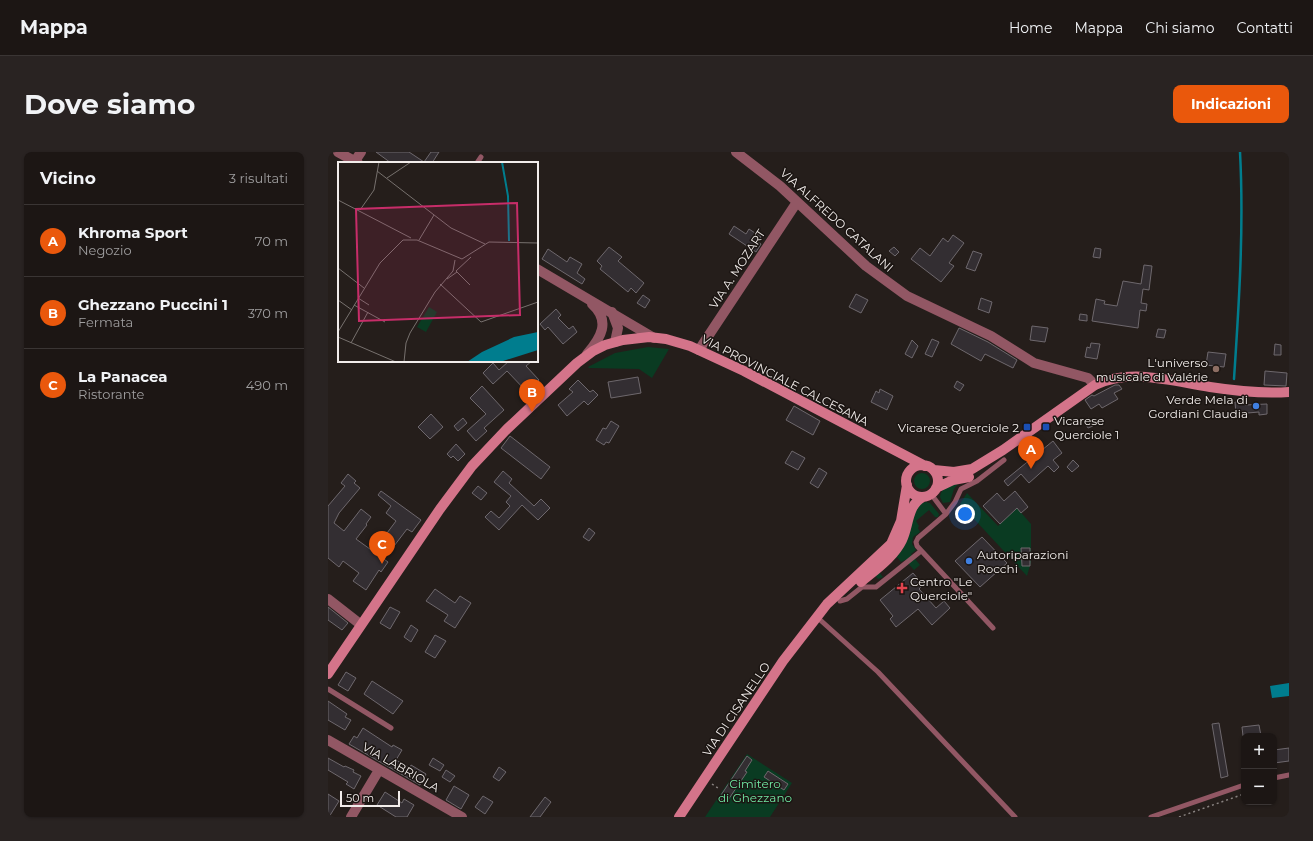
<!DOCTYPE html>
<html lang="it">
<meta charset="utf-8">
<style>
body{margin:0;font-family:Montserrat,sans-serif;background:#292322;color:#f1f3f6}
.controls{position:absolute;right:12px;bottom:12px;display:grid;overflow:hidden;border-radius:8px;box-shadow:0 1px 3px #0004}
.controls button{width:36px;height:36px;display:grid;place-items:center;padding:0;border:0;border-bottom:1px solid #3a3534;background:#1c1614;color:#f1f3f6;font:20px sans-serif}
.scale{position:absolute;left:12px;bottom:10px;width:60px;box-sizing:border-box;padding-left:4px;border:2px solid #f2edeb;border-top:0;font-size:11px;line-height:14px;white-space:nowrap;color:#f2edeb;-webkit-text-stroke:3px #1b1512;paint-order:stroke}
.you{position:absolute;left:637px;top:362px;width:14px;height:14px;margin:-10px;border:3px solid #fff;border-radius:50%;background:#1a73e8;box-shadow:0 0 0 6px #1a73e833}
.badge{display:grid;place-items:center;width:26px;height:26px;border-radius:50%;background:#ea580c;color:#fff;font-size:13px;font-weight:700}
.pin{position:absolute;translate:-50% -33px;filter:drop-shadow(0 1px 2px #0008)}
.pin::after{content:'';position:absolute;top:21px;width:14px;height:12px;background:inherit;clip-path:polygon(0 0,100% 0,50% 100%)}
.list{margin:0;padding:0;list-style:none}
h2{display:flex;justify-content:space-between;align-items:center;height:52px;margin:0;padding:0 16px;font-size:17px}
h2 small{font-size:13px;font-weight:400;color:#a09fa0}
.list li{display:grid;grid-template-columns:26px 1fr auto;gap:12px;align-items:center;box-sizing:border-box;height:72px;padding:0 16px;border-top:1px solid #3a3534}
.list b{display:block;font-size:15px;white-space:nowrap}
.list p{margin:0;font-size:13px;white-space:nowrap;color:#a09fa0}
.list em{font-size:13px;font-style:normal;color:#a09fa0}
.map{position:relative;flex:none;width:961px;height:665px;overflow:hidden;border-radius:8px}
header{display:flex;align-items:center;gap:24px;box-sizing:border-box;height:56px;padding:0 20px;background:#1c1614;border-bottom:1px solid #3a3534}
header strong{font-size:19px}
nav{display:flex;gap:22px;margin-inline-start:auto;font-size:14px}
.intro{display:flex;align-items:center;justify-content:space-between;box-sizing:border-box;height:96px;padding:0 24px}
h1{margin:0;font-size:28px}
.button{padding:10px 18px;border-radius:8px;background:#ea580c;color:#fff;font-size:14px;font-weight:700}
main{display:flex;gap:24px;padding:0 24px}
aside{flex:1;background:#1c1614;border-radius:8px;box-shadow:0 1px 3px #0004}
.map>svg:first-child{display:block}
.green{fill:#0a3b22}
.water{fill:#007d8e}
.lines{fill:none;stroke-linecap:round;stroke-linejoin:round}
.stream{stroke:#007d8e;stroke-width:2.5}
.building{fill:#332e32;stroke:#6e686d}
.path{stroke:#898381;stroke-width:1.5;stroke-dasharray:2 3;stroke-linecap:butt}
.service{stroke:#925764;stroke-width:5}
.minor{stroke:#925764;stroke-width:10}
.tertiary{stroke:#925764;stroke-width:10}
.secondary{stroke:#d4748a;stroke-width:10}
.education-dot{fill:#8d6e63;stroke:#1b1512;stroke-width:1.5}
.shop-dot{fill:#3f7fe0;stroke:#1b1512;stroke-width:1.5}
.transit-dot{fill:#1a4fb4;stroke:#1b1512;stroke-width:1.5}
.health-dot{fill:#e0444e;stroke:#1b1512;stroke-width:1.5}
.labels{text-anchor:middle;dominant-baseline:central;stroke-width:3;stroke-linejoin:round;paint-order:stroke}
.street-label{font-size:12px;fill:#f2edeb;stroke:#1b1512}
.poi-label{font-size:12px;fill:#f2edeb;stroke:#1b1512;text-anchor:end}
.park-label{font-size:12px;fill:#70eaa4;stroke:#1b1512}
.inset-river{fill:none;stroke:#007d8e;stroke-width:2}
.inset-road{fill:none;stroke:#77716e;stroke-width:1}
.view{fill:#c72d69;fill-opacity:0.15;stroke:#c72d69;stroke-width:2}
.inset-edge{fill:none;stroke:#f2edeb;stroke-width:2}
</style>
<header>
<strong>Mappa</strong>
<nav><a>Home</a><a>Mappa</a><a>Chi siamo</a><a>Contatti</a></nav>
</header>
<div class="intro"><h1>Dove siamo</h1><a class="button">Indicazioni</a></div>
<main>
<aside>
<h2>Vicino<small>3 risultati</small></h2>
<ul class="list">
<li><span class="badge">A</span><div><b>Khroma Sport</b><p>Negozio</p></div><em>70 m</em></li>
<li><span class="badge">B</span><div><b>Ghezzano Puccini 1</b><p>Fermata</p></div><em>370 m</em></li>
<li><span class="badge">C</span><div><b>La Panacea</b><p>Ristorante</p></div><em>490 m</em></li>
</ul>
</aside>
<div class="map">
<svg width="961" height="665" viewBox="0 0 961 665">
<rect width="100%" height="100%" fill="#251e1b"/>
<path class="green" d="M320,195L341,197L324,226L311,217L261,216L260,215L287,201Z
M586 329a8 8 0 1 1 16 0a8 8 0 1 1-16 0Z
M630,332L626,337L622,350L615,351L612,345C613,335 622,333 630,332Z
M639,341L670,374L689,356L703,372V410L699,424L632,352Z
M598,350L602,351L611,362L610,365H607L601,358L588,369L591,374L590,376L592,380L585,385L584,392L588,398L583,402L592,413L586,418L577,408L573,410L569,405L551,420L555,425L550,427L546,422L587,358L594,351Z
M419,602L464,631L442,665H377Z"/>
<path class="water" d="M961,531V544L944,546L942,534Z"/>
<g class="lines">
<path class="stream" d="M906,227C911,152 916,76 912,0"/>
</g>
<path class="building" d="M48,0H81L96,10L103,0H111L104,11H63Z
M406,74L418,82L421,77L433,85L429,90L433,92L428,100L401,82Z
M625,83L636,91L621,111L626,114L613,130L583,107L592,96L602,104L615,86L620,90Z
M281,95L294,105L290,109L316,131L308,141L303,136L300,140L272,117L274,114L269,109Z
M566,95L571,100L567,104L561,99Z
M767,96L773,97L772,106L765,105Z
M220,97L239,110L242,105L254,112L249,121L257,127L254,132L214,107Z
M645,99L654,102L647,119L638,116Z
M816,113L824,114L821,138L815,137L813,151L819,152L818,159L812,158L810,176L764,169L768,147L777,149L776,152L789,154L795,129L813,132Z
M528,142L540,148L533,161L521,155Z
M315,143L322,148L317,156L309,151Z
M653,146L664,150L661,161L650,157Z
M228,157L233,163L230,166L241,177L245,174L249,180L235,192L220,175L217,178L212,172Z
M752,162L759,163V169L751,168Z
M704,174L720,176L717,190L702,188Z
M631,176L660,190L689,208L685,216L657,202L653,209L623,192Z
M830,177L838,178L836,186L828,185Z
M604,187L611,190L604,205L597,202Z
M584,188L590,194L584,206L577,202Z
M763,191L772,192L769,207L757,205L759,195L762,196Z
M947,192L953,193V203H946Z
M880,200L898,202L896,215L878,213Z
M181,209H204L198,214L211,228L198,239L179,219L165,232L155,221L165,211L171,218Z
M937,219L959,221L958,234L936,233Z
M310,225L313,241L283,246L280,230Z
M250,228L262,240L265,238L270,243L260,253L256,249L239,264L230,253L245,240L241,237Z
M629,229L636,233L632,239L626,235Z
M787,233H791L794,237L786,241L790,247L774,256L771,252L763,257L757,248L764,243L766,244Z
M154,234L176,258L156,276L159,279L148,289L139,279L158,262L142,246Z
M552,237L565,244L559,258L543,250L548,239L551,241Z
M907,250H917V253L939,252V262L931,263V260L908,262Z
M466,254L492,269L485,283L458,268Z
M103,262L115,275L102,287L90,275Z
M135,266L139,271L130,279L126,274Z
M761,266L765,274L760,276L756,269Z
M283,269L291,274L281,291L278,290L276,293L268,288L275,276L278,277Z
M182,284L222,315L213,327L173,296Z
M725,289L734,301L725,308L731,315L726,320L720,314L701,331L693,322L680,334L676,329Z
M128,292L137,302L130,309L125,304L123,306L119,302Z
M464,299L477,306L470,318L457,311Z
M745,308L751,314L744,320L739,315Z
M491,316L499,321L490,336L482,331Z
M175,319L184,327L181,331L206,354L213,347L222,356L210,368L194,353L171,378L157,365L163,359L171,366L182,354L178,350L183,344L166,330Z
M20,322L28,329L26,331L32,336L11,361L6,371L16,379L33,357L43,365L38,372L39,373L28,387L60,410L53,420L51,418L38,438L25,429L31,421L15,409L11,415L0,406V354L17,334L13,331Z
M150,334L159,341L153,348L144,341Z
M53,339L93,368L84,380L79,377L63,398L53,389L68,369L58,361L63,354L50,343Z
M687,339L700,355L693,361L689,356L672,372L655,354L669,341L676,349Z
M261,376L267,381L261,389L255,385Z
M654,385L679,411L652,435L627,409Z
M693,396H702V414H694Z
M585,421L595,433L591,437L608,456L616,449L622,456L604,473L590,457L568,475L562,467L565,464L552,448Z
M107,437L127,451L132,444L143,451L127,476L116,469L120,463L98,449Z
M0,455L20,471L14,478L0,468Z
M62,455L72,460L62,477L52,471Z
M83,473L90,478L83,490L76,485Z
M107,483L118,489L107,506L97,500Z
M18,520L28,526L20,539L10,533Z
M44,529L75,549L65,562L36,542Z
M0,549L19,562L17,565L23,568L17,578L0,568Z
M891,571L900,624L893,626L884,572Z
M931,573L933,584H915L914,575Z
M35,576L64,595L65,593L74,598L68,608L82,616L83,613L98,622L92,633L21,592L26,584L29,586Z
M961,596V609L946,611V598Z
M419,604L424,608L417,619L419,620L398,651L391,646Z
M0,606L16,615L17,614L26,618L25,620L33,624L26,637L18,632L20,630L0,618Z
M105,606L116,613L112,619L101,613Z
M171,615L178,620L171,629L165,625Z
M118,618L127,624L122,630L114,625Z
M440,619L460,632L456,638L436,625Z
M126,634L141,643L133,657L118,648Z
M57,640L74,651L76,647L86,653L79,665H68L49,653Z
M0,642L11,649L1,665H0Z
M155,644L165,650L157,662L147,655Z
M217,645L223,650L212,665H202Z"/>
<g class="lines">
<path class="path" d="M384,632L390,636
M851,665L916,642"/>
<path class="service" d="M149,11L153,5
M603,342L618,362
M512,449L519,447L534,435H548L593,399
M490,466L550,520L687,665
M665,476L589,394L588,390L590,386L618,362L627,350L633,337L649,329L676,308
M0,537L63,576
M946,626L961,623
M823,665L916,633"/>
<path class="minor" d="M408,0L452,34L538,114L579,144L663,184L706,211L760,226L767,233
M27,9L33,0
M371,198L469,50
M0,447L32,472
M0,588L134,665
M23,665L51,618"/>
<path class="tertiary" d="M10,0L30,11
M209,117L326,186
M284,160L290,176L287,190
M259,202C273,186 283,169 264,152"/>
<path class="secondary" d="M578 329a16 16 0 1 1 32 0a16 16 0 1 1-32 0Z
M606,318L626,320L644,317L675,298L767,233C803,216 844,229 882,235C908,239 934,242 961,240
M608,336L625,328L641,325
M533,430C547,418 566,405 574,388C581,374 579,353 595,345
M0,522L112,357L144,314L179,277L249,211L265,199L277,193L295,188L321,185L338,187L362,194L416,219L597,314
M351,665L455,509L499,452L563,392L573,369L579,333"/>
</g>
<circle class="education-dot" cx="888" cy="217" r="4"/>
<g class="shop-dot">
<circle cx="928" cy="254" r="4"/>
<circle cx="641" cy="409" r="4"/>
</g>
<g class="transit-dot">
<rect x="695" y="271" width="8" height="8" rx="2"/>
<rect x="714" y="271" width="8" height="8" rx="2"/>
</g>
<path class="health-dot" d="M572 430h4v4h4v4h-4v4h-4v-4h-4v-4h4z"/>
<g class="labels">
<g class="street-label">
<text transform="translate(509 68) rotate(42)">VIA ALFREDO CATALANI</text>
<text transform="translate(409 117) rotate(-57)">VIA A. MOZART</text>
<text transform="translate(457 228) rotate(27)">VIA PROVINCIALE CALCESANA</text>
<text transform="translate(408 557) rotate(-56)">VIA DI CISANELLO</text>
<text transform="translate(73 615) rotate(30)">VIA LABRIOLA</text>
</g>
<g class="poi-label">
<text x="880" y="210">L'universo<tspan x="880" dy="14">musicale di Valérie</tspan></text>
<text x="920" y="247">Verde Mela di<tspan x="920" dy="14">Gordiani Claudia</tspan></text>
<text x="726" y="268" text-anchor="start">Vicarese<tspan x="726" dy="14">Querciole 1</tspan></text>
<text x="691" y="275">Vicarese Querciole 2</text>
<text x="649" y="402" text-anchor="start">Autoriparazioni<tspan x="649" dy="14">Rocchi</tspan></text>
<text x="582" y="429" text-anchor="start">Centro "Le<tspan x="582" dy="14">Querciole"</tspan></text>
</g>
<g class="park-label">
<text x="427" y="631">Cimitero<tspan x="427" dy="14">di Ghezzano</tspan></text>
</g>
</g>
<g transform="translate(10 10)">
<rect width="200" height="200" fill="#251e1b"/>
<path d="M91,145L99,150L88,170L79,165Z" fill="#0a3b22"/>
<path d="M200,170V188L162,200H129L144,190L176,175Z" fill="#007d8e"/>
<path class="inset-river" d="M164,0L170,34L171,79"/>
<path class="inset-road" d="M39,9L113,66L147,82M49,16L73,0M0,38L73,76M22,48L36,28L41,0M81,78L96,53M0,106L26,126M109,117L119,110M102,122L143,160L200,140M132,123L118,109L133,95M20,136L31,143M0,138L14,148M16,143L47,160M0,170L42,101L65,78H79L124,97L151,80L200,81M0,175L58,200M13,181L30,150M66,200L68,181L72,171L97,130L115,109L117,98"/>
<path class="view" d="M179,41L182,153L21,159L18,47Z"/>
<rect width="200" height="200" class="inset-edge"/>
</g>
</svg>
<div class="controls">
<button>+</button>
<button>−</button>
</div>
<div class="scale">50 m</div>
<div class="you"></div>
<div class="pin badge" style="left:703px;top:317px">A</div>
<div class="pin badge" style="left:204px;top:260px">B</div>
<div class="pin badge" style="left:54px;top:412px">C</div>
</div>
</main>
